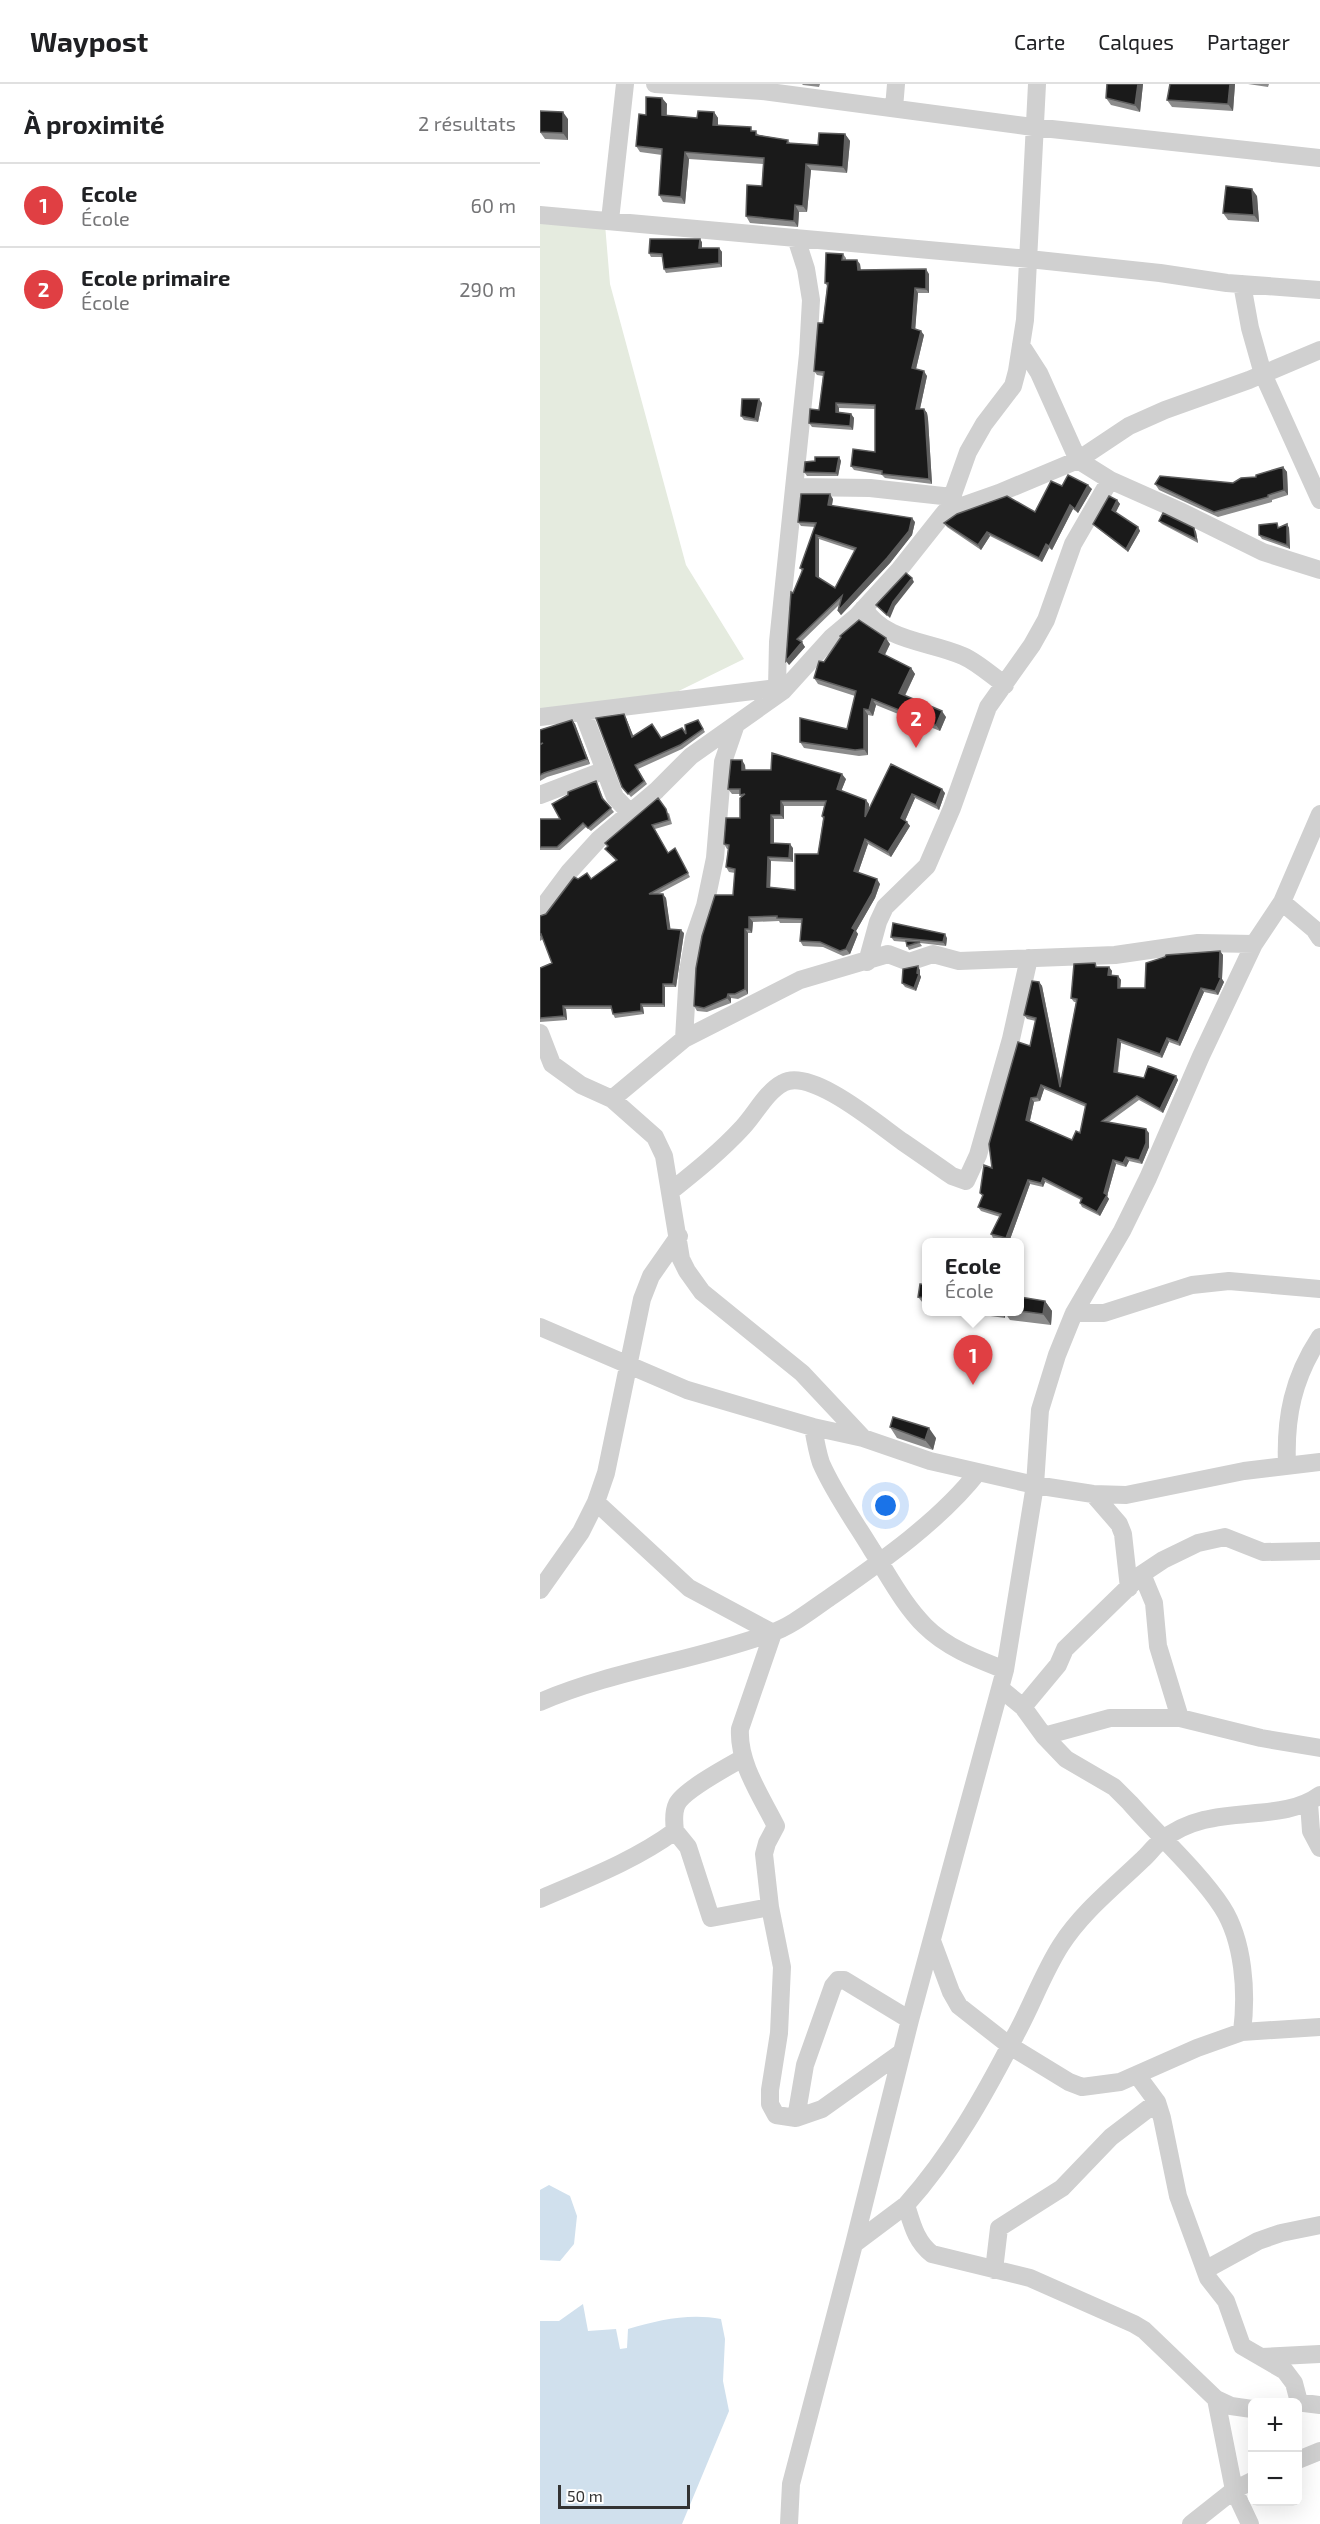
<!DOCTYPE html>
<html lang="fr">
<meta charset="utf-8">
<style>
body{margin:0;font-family:"Exo 2",sans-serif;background:#f2f2f2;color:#202124}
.controls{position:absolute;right:18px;bottom:18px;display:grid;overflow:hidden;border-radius:9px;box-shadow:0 6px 24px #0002}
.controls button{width:54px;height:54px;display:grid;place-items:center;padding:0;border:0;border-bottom:2px solid #e0e0e0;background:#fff;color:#202124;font:30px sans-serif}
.scale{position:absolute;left:18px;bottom:15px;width:132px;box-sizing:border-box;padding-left:6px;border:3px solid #333;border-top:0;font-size:16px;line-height:21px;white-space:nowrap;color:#333;-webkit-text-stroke:4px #fff;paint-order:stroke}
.you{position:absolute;left:346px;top:1422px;width:21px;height:21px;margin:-15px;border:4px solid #fff;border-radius:50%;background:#1a73e8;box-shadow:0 0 0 9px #1a73e833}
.badge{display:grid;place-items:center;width:39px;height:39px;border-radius:50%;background:#e03f43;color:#fff;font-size:20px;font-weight:700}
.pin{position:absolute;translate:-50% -50px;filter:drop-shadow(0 2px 3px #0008)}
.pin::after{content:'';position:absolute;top:32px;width:21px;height:18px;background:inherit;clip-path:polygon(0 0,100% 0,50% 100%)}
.popup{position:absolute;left:382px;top:1154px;width:102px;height:78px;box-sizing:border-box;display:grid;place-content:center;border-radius:9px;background:#fff;filter:drop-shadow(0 2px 4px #0005);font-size:20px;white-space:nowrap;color:#757577}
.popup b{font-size:22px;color:#202124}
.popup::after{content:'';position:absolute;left:50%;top:100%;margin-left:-12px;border:12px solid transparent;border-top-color:#fff}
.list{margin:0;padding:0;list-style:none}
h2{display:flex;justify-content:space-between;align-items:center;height:78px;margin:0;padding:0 24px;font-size:26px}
h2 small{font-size:20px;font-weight:400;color:#757577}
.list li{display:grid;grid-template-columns:39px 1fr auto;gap:18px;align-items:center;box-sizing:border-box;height:84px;padding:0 24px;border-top:2px solid #e0e0e0}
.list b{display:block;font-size:22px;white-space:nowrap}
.list p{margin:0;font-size:20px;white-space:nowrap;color:#757577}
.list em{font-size:20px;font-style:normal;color:#757577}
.map{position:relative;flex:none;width:780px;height:2440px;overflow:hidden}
header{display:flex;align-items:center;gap:36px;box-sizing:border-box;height:84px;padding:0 30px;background:#fff;border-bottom:2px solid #e0e0e0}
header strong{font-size:28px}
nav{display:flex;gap:33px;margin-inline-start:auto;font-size:21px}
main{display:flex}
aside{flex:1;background:#fff}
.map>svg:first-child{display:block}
.green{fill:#e5ebdf}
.water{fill:#d0e0ed}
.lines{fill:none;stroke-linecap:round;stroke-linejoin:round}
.street{stroke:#d0d0d0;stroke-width:18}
.wall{fill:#8c8c8c;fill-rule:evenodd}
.shaded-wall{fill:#5f5f5f}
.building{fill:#1a1a1a;stroke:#5f5f5f;stroke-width:1.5;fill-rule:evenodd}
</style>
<header>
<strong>Waypost</strong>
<nav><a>Carte</a><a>Calques</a><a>Partager</a></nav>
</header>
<main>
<aside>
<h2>À proximité<small>2 résultats</small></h2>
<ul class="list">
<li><span class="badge">1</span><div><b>Ecole</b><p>École</p></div><em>60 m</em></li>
<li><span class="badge">2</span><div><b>Ecole primaire</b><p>École</p></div><em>290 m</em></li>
</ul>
</aside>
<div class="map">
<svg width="780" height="2440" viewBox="0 0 780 2440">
<rect width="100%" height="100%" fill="#fff"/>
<path class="green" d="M0,139L65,140L70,200L146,481L204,575L104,624L0,635Z"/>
<path class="water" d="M9,2101L30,2112L37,2132L34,2160L20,2177L0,2176V2106Z
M43,2220L48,2247L76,2245L80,2265L87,2264L88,2245C119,2236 149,2229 181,2235L185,2255L183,2297L189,2327L142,2440H0V2237H19Z"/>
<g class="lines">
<path class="street" d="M115,0L222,7L493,43L780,74
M354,24L356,0
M0,131L489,175L620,189L687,199L780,206
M70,136L85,0
M702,200L710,244L723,290L780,416
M481,261L499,289L538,376L570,396L642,428L723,468L780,486
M255,403L330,404L412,413L428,368L444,340L473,302L477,287L485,236L497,0
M324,524C344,558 390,557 423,572C437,578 451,591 465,601
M237,604L238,558L268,270L271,216L266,185L256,154
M43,629L75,713L90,729
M0,633L237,604L243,607
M0,711L65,686
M742,818L774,845L780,854
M0,827L29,788L59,755L117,706L151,672L243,607L291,554L316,533L359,486L405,428L459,409L538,376L589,342L625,326L709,296L780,266
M327,878L338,838L345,823L387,782L412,724L448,623L492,561L506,536L533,460L570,396
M0,949L12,980L41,1001L72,1015L115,1053L124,1072L141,1175L147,1187L162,1208L262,1289L323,1354
M144,955L148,887L154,854L165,822L175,774L183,678L196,640
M72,1015L144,955L260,896L348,870L369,878L393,870L419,877L575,871L658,859L714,860
M131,1107C156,1087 181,1067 203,1043C216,1029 226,1008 243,999C271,983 340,1042 363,1058C379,1069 395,1080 412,1092L426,1097L438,1071L471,955L489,874
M534,1229H564L652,1201L689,1197L780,1205
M0,1243L147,1306L273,1343L323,1354L390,1377L495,1401L553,1410L586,1411L704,1387L780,1378
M273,1343C275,1355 277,1367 281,1379C294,1409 315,1438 332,1466C349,1492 363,1520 385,1542C407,1564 437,1575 465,1586
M747,1381C745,1333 753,1294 780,1253
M553,1410L579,1440L583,1450L589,1504
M56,1418L149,1504L233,1549L200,1645C198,1679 221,1712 236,1742L227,1759L224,1770L230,1823L242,1883L239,1949L230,2006V2020L236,2031L256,2034L282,2025L362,1968
M602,1490L614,1519L618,1562L640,1634
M0,1506L41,1448L56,1418L66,1389L102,1215L111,1192L139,1152
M461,1605L483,1623L504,1652L526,1675L574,1703L590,1719C618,1751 659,1788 682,1823C704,1857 707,1909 702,1948
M0,1618C74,1586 155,1577 231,1549C252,1542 271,1526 289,1514C339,1479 400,1437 438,1388
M483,1623L518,1581L525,1565L602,1490L623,1476L658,1459L685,1453L723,1468L780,1467
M504,1652L570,1634H640L721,1654L780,1664
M769,1719L771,1747L780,1764
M135,1747L148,1763L171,1834L230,1823
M0,1815C46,1795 94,1777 135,1747C134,1739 133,1728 137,1720C144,1706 189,1682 203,1674
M392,1857L411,1908L419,1922L470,1962L529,1998L542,2003L580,1998L657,1964L702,1948L780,1943
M597,1991L617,2018L622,2034L638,2112L668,2194L686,2217L702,2262L745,2287L754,2299L759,2318
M256,2034L265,1981L293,1902L298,1896H304L370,1936
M314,2160L366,2121
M454,2186L459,2144L522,2104L571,2053L617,2018
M665,2186L718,2157L741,2149L780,2141
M722,2273L780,2270
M676,2315L694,2406L710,2440
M756,2318L780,2321
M712,2325L691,2322L676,2315L604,2246L594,2240L490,2194L392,2170C376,2158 372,2140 366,2121C411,2071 445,2010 476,1950C492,1921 503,1889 521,1861C542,1828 574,1803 602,1776C609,1770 614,1762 621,1757C670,1716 738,1742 780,1711
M758,2376L780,2367
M249,2440L251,2400L314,2160L370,1936L465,1586L495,1401L500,1326L517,1271L534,1229L582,1147L608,1094L661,972L714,860L742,818L780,730
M651,2440L694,2406L712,2397"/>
</g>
<path class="wall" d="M262,0H280L279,3L263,1Z
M567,0H603L600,28L571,21L566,14Z
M695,0L693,27L632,23L627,16Z
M708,0H729L728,3Z
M122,14L127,20V31L157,34L174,28L178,34V41L214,47L219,51L248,56L250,59L278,61L305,50L310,57L307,89L271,86L267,128H259L258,143L210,139L206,132L222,102L223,80L149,75L145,120L123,118L119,111L122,71L100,68L96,62L106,31Z
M28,35V56L5,55L0,48Z
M717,112L719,138L688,136L683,129Z
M162,158V164H179L182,168V183L126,189L124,185L122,173H111L109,169Z
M303,170L306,174V176L320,180L321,186L389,190V209H378L375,245L384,251L376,285L387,292L380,325H384L387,329L388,335L392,400L345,394L342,391L314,386L311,382L335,368V325L299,324V328L311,330L314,334L313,346L272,343L269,339L279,326L283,292L277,291L274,287L283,239L287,202L285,199Z
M222,319L218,338L204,336L201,332Z
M299,373L301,377L298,392H267L264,388L275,377Z
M743,383L747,388L748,411L732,416V418L678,433L619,406L615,400L693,399L716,393Z
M522,402L552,405L538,429L533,425L512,466L509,464L502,478L450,452L441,466L407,443L404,439L495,428Z
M293,415L292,422L375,438L372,451L350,479L301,531L298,527L299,521L261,558L265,563L249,581L253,509L262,487L260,484L275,443L261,442L258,438ZM279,455L315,467L295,504L279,494Z
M577,416L580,420L575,428L598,443L600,447L588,468L556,443L553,440Z
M619,437L656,448L658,459L622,440Z
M747,440L749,444L750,465L722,455L719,451Z
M300,552L350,560L345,571L371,584L375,590L365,612L406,633L400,647L336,621L333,632L328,631V671L319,672L264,664L260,658L307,645L315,612L278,600L274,594L301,553Z
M86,634L93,652L121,654L146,650L158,636L165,648L142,665L98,685L107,700L91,713L82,703Z
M32,636L35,640L50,680L7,693L0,697V646Z
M351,680L405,709L399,726L375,714L365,737L370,742L351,773L328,760L318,789L340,800L335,814L316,847L318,850L310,870L303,872L283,863L263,862L260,857L262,839H240L239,837L213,838L212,849H208V910L198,915L191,914V919L167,928L157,927L154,922L193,811L195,789L189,788L186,783L188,765H187L184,760L200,734L201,713L200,710H192L188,705L205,681V686L306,695L301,707L329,720V726ZM244,722H284L282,732L283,735L278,770L255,806L230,803L231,777L253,778V764L234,759V735H244Z
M56,697L58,701L64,716L74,728L51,747L46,743L20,766H0V735H20Z
M129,729L132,740L115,745L128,769L137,768L150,793L118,810L126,814L130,845L144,849L136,903H125V923H103L104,930L75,934L73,930L72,925H26L27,936L0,938V884L12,879L3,855L0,857V832L6,830L38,795H51L76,777L65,765L68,763L65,759Z
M351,853L407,854L406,862L380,859L382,862L369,866L367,862L366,858L354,857Z
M680,867L683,871L682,895L684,898L678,911L664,908L640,962L629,958L622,974L581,959L578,989L604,994L636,992L638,996L623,1029L599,1016L569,1038L609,1049V1063L602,1080L589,1077L586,1083L576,1080L567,1112L569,1115L560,1132L542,1123L540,1119L541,1116L505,1098L503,1103L490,1100L469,1158L453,1154L451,1150L460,1133L441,1127L438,1123L443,1113L440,1109L452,1084L490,962L496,937L487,935L484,931L499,898L502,902L521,998L536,918H534L531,914L558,883H569L572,887L571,892H578L581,896L580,904H605ZM504,1005L546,1023L540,1049L532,1056L490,1037L494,1018L500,1017Z
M380,886V891L381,893L376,907L365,903L362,899Z
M387,1201V1224L378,1213Z
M505,1217L512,1227L511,1241L470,1236L465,1229V1234L414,1227H480Z
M350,1343L396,1354L393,1366L357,1354Z"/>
<path class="shaded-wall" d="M598,0H603L600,28L595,21Z
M690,0H695L693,27L688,20Z
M122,14L127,20L126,37L122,31Z
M23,28L28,35V56L23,49Z
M174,28L178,34V47L173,41Z
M305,50L310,57L307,89L303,83Z
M145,68L149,75L145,120L141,113Z
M266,80L271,86L267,128L263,122Z
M712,105L717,112L719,138L714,131Z
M255,121L259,128L258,143L254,137Z
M160,155L162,158V167L159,164Z
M179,164L182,168V183L179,179Z
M317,176L320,180L321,191L318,186Z
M386,185L389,190V209L386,205Z
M375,204L378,209L375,249L372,244Z
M381,247L384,251L375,289L372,284Z
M384,287L387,292L379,329L376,325Z
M219,315L222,319L218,338L215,335Z
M296,319L299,324V333L296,328Z
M384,325L387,329L388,335L392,400L389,395Z
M311,330L314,334L313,346L310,342Z
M299,373L301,377L298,392L296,389Z
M743,383L747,388L748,411L744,406Z
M548,401L552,405L538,429L535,425Z
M290,410L293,415L291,425L288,421Z
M577,416L580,420L575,430L572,426Z
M530,421L533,425L512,466L509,462Z
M372,434L375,438L372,451L350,479L301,531L298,527Z
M747,440L749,444L750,465L747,461Z
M598,443L600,447L588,468L586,465Z
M654,444L656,448L658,459L656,455Z
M447,448L450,452L441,466L438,461Z
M276,451L279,455V496L276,492Z
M506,460L509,464L502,478L499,474Z
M372,494L374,498L355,522L350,534L347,531L353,518Z
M346,554L350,560L343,574L339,568Z
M262,558L265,563L249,581L246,577Z
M371,584L375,590L363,615L359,609Z
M332,615L336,621L333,632L329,626Z
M324,625L328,631V671L324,665Z
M402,627L406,633L400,647L396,641Z
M84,630L86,634L95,656L92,653Z
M32,636L35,640L50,680L47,675Z
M202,676L205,681L206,690L202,686Z
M302,690L306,695L300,710L297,705Z
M402,705L405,709L399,726L396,721Z
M372,710L375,714L364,739L361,734Z
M326,716L329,720L328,737L325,733Z
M241,717L244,722V735L241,731Z
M231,731L234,735V763L231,759Z
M367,738L370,742L351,773L348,768Z
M325,755L328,760L317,792L314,787Z
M250,760L253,764V778L249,774Z
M228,773L231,777L230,808L227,803Z
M337,795L340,800L335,814L316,847L318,850L310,870L306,865L312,844Z
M123,810L126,814L131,848L128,845Z
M209,833L213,838L212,849L209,845Z
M205,845L208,849V910L205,905Z
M141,846L144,849L136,903L133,900Z
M405,850L407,854L406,862L403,858Z
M680,867L683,871L682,895L684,898L678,911L675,907L679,893Z
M378,882L380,886V891L381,893L376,907L374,904Z
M569,883L572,887L571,895L568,891Z
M578,892L581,896L580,908L578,904Z
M499,898L502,902L523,1007L520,1003Z
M123,900L125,903V923L123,920Z
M661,904L664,908L640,962L638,958Z
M188,910L191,914V919L187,914Z
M101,920L103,923L104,930L101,927Z
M23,922L26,925L27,936L24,932Z
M627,954L629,958L622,974L620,970Z
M578,955L581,959L577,992L574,988Z
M636,992L638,996L623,1029L620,1025Z
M501,1001L504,1005L500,1017L497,1013Z
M491,1014L494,1018L489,1040L486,1036Z
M606,1045L609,1049V1063L602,1080L599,1076Z
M586,1073L589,1077L586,1083L583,1079Z
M573,1076L576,1080L567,1112L569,1115L560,1132L557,1128Z
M503,1094L505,1098L503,1103L501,1099Z
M488,1096L490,1100L469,1158L466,1154Z
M505,1217L512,1227L511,1241L503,1230Z
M460,1227H465V1234Z
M389,1344L396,1354L393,1366L385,1356Z"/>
<path class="building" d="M567,0H598L595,21L566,14Z
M630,0H690L688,20L627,16Z
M106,13L122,14V31L157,34L158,27L174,28L173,41L211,43V47H216V51L248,56L247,59L278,61L279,49L305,50L303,83L266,80L263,122L255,121L254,137L206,132L207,101L222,102L224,74L145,68L141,113L119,111L122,65L96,62L99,30L106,31Z
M0,27L23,28V49L0,48Z
M686,102L712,105L714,131L683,129Z
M110,155H160L159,164H179V179L124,185L122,170L109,169Z
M286,169L303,170L302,176H317L318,186L386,185V205L375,204L372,244L381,247L372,284L384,287L376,325H384L385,331L389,395L342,390V387L311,382L313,365L335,368V321L296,319V328L311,330L310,342L269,339L270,325L279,326L284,288L274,287L278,239H283L288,199H285Z
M202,315H219L215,335L201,332Z
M275,373H299L296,389L264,388L265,378L275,377Z
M743,383L744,406L728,411V413L674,428L615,400L620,392L693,399L701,394L716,393V391Z
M528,391L548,401L535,425L530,421L509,462L506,460L499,474L447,448L438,461L404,439L417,430L467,412L495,428L511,397L522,402Z
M261,410H290L288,421L372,434L369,447L347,474L298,527L302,512L257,555L262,558L246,577L251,508L253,509L263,485L260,484L276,439L258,438ZM276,451L316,464L295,504L276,492Z
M569,412L577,416L572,426L598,443L586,465L553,440Z
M623,429L654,444L656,455L619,437Z
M737,439L738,444L747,440V461L719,451V441Z
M366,489L372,494L353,518L347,531L336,521Z
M319,536L346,554L339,568L371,584L359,609L402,627L396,641L332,615L329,626L324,625V665L315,666L260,658V634L307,645L316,607L274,594L279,577L284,578L301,553L300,552Z
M84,630L92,653L112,640L121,654L142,644L146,650L145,641L158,636L163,645L140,661L95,681L104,697L88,710L82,703L56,634Z
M32,636L47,675L4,689L0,691V661L3,659L0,660V646Z
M232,669L302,690L297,705L326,716L325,733L351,680L402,705L396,721L372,710L361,734L367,738L348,768L325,755L314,787L337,795L332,809L312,844L315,846L306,865L300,867L280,858L260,857L262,835L237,834V832L209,833V845H205V905L195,910H188L187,914L164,924L154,922L156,884L162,852L175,811H193L195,785L186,783L189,761L184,760L186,734H200V714L205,710L200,711V705H188L191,676H202V686H231ZM241,717H286L282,732L284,733L278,770H255V806L227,803L228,773L249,774L250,760L231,759V731H241Z
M56,697L62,714L71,724L48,744L43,739L17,763H0V735H20L12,720L28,711V708Z
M118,714L126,725L129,736L112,741L128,769L135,764L148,789L109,810H123L128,845L141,846L133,900H123V920H101V927L73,930L71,922H23L24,932L0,934V884L12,879L1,850L0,851V832L6,830L34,793L38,795L47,789L51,795L77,776L65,765L68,762L65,759Z
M353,839L405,850L403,858L351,853Z
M366,857L380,858L367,862Z
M680,867L679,893L681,894L675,907L661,904L638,958L627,954L620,970L578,955L574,988L604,994L608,982L636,992L620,1025L597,1012L562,1037L606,1045V1059L599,1076L586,1073L583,1079L573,1076L564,1109L567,1111L557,1128L540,1119L542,1114L503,1094L501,1099L488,1096L466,1154L451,1150L461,1130L438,1123L443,1111L440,1109L444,1081L452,1084L449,1060L478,958L490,962L496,934L484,931L492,897L499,898L520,1003L537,915L531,914L534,880L555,879L556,883H569L568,891L578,892V904H605L606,879L625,873L626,871ZM501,1001L546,1020L540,1049L536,1047L532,1056L486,1036L491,1014L497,1013Z
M378,882L377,889L379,890L374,904L362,899L363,885Z
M380,1200L387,1201V1214L378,1213Z
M480,1213L505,1217L503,1230L480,1227Z
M353,1333L389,1344L385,1356L350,1343Z"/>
</svg>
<div class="controls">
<button>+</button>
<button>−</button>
</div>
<div class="scale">50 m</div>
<div class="you"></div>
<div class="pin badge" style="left:433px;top:1301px">1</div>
<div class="popup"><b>Ecole</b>École</div>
<div class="pin badge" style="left:376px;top:664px">2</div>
</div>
</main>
